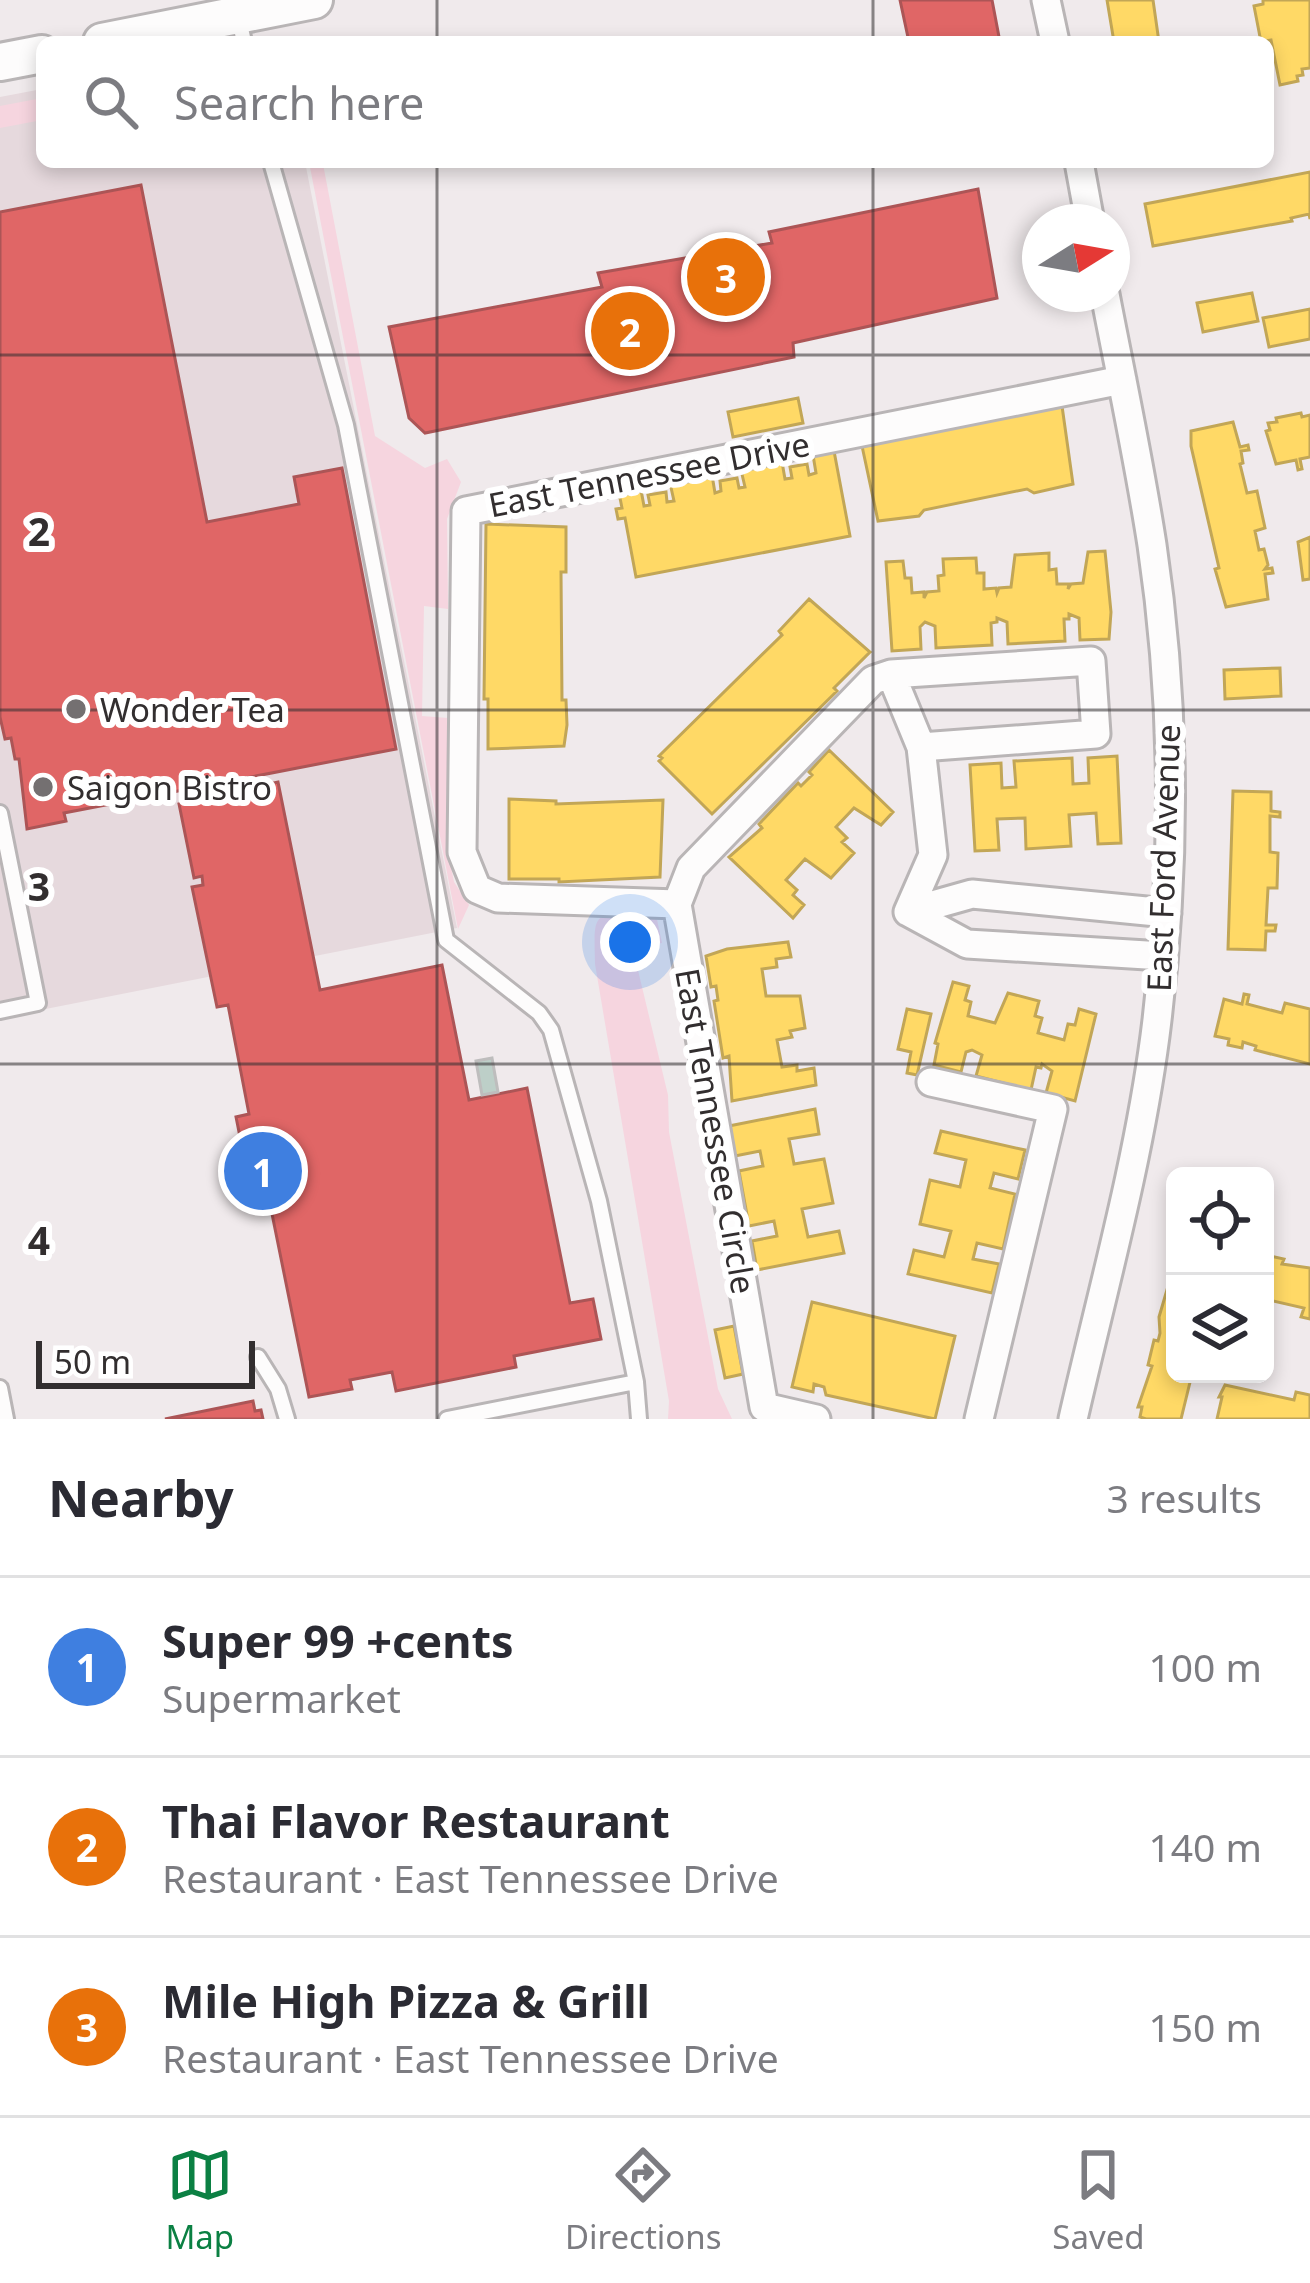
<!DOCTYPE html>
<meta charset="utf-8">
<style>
body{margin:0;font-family:"Noto Sans",sans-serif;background:#f7f7f7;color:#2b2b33}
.controls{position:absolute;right:36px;bottom:36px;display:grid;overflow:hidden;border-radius:18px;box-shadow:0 6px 18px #0003}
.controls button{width:108px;height:108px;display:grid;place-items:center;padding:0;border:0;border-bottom:3px solid #e1e1e2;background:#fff;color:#2b2b33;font:60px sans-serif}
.compass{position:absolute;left:1022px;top:204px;width:108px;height:108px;border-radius:50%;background:#fff;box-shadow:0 6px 18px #0003;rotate:79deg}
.scale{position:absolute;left:36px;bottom:30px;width:219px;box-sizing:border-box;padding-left:12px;border:6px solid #322e2f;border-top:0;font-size:33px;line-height:42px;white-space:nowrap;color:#322e2f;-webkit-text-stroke:9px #fff;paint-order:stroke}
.you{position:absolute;left:630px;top:942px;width:42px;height:42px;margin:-30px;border:9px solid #fff;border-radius:50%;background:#1a73e8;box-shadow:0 0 0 18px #1a73e833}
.badge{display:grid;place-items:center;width:78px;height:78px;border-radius:50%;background:#0b8043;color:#fff;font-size:39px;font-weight:700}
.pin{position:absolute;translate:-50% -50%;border:6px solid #fff;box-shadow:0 3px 12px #0006}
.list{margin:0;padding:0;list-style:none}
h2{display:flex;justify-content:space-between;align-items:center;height:156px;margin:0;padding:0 48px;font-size:51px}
h2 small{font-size:39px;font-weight:400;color:#7c7c81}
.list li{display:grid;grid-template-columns:78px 1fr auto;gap:36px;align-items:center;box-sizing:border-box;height:180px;padding:0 48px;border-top:3px solid #e1e1e2}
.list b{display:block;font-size:45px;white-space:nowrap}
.list p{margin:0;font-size:39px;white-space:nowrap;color:#7c7c81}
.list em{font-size:39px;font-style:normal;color:#7c7c81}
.icon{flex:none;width:66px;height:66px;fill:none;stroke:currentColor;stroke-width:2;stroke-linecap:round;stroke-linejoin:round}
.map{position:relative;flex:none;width:1310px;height:1419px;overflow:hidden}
.search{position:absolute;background:#fff;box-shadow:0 6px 18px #0003;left:36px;right:36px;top:36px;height:132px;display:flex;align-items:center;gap:30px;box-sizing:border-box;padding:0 42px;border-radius:18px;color:#7c7c81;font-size:45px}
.sheet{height:696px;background:#fff}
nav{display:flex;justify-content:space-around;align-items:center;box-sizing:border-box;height:168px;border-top:3px solid #e1e1e2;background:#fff;font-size:33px;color:#7c7c81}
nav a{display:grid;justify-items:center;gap:6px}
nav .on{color:#0b8043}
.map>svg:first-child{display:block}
.built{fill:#e6d9dd}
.green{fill:#f6d5df}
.homes{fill:#ffd966;stroke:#c2a656;stroke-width:3}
.shops{fill:#e06666;stroke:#ac5556;stroke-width:3}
.building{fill:#bdcfc8;stroke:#bebdbd;stroke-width:3}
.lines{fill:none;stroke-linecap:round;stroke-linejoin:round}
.service-casing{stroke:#b9b5b6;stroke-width:20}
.minor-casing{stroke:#b9b5b6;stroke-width:33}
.secondary-casing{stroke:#b9b5b6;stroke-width:42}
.service{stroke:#fdfcfc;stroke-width:14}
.minor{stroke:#fdfcfc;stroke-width:27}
.secondary{stroke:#fdfcfc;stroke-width:36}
.grid{fill:none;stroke:#322e2f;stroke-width:3;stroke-opacity:0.55}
.poi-dot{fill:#747071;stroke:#fff;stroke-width:4.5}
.labels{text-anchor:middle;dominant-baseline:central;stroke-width:12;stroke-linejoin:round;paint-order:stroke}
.street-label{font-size:33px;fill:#322e2f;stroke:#fff}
.poi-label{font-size:33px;fill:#322e2f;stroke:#fff;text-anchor:start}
.grid-label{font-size:39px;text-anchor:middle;font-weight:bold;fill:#322e2f;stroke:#fff;stroke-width:12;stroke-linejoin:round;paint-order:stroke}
</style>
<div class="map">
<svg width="1310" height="1419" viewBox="0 0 1310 1419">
<rect width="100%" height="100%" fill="#f0eaec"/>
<path class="built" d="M42,89V162H305L457,928L0,1018V97Z"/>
<path class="green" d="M42,98V120L0,128V106Z
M309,162H329L323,164L375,436L425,468L447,459L461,482L447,519L448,609L424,606L422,716L448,718L450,862L454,882L469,905L458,929Z
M642,907L655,910L662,943L644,946L642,935L630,937L668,1095L669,1132L718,1389L732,1419H668L669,1401L595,964C594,911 591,917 642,907Z"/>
<path class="homes" d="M1107,0H1153L1159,42H1114Z
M1263,0H1310V68L1302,69L1303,75L1297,76L1298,81L1280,85L1271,40L1261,42L1254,6L1263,4Z
M1310,172V219L1309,214L1291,218L1292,221L1153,246L1145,204Z
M1252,293L1258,321L1203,332L1197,303Z
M1310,309V339L1269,347L1263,318Z
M798,398L803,423L733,437L728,412Z
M1062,406L1073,484L1034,493L1027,489L924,510L919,516L878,521L862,446L1012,412L1013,416Z
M1301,413L1302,417L1310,415V457L1300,459L1302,469L1298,470L1296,460L1276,464L1266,431L1270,430L1268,423L1277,422L1276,418Z
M1233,422L1240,447L1248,445L1249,450L1241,451L1243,463L1240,464L1247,493L1257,491L1265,528L1255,531L1259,550L1264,549L1268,565L1265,569L1272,568L1273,573L1265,574L1268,599L1226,607L1215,569L1219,568L1191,446V431Z
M834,451L850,536L636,577L625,518L618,519L616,509L622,508L619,493L641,490L644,506L650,505L648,495L666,492L667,502L674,501L670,483L712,475L715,493L721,491L720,481L737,478L739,488L745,487L741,470L782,462L785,479L792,478L790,467L807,464L809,475L816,473L813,455Z
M486,524L566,527V572H561L562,700H566L567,725L564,746L488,749V699H484Z
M1310,537V579L1303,580L1298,542Z
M1105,551L1111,612L1109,639L1080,640L1079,618L1069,614V619H1064L1065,641L1008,644L1007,622L997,618V622L991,623L992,645L936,648L935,626L925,622L920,627L921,649L892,651L886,562L903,561L905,578H911L912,593L924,592V598L927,592L939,591L938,576L944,575L943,559L976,558L977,573H984V589L996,588L997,593L999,588L1011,587L1015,555L1049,553V570L1056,569L1057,584H1069L1068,589L1071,584L1083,583L1088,552Z
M809,599L870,652L834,688L837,691L712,814L659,761L662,758L659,756L782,635L779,631Z
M1280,668L1281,696L1225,699L1224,670Z
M829,750L893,812L881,825L854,808L836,827L847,838L842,842L854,853L831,878L805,859L786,880L797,890L793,895L804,905L793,918L729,857L762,828L759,824L798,783L801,786L812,775L809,772Z
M1117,756L1121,843L1098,844L1096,813L1069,815L1071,846L1026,849L1025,818L997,819L999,850L975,851L970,765L1001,763L1002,788L1016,787L1014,761L1072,758L1073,784L1089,783L1088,758Z
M1233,791L1271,792V811L1280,812V817L1270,816V852L1278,853L1277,888H1268L1266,925H1276L1275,931H1266L1265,950L1228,949Z
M509,799L556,801V804L663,800L660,877L559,882V879H509Z
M788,942L791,957L776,959L777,967L762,969L766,996H800L805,1028L790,1031L792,1037L777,1040L782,1067L797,1065V1071L814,1068L816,1085L732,1101L729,1056L723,1058L714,1001L718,1000L716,986L711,987L706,956L727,949Z
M953,982L969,986L965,1000L971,1002L968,1016L995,1023L1008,993L1039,1001L1035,1016L1042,1018L1038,1033L1064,1040L1068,1024L1075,1025L1079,1009L1096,1014L1075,1101L1046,1093L1052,1071L1042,1064L1041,1068L1036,1067L1031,1090L976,1076L982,1055L972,1050L966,1052L961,1072L934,1065L938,1044L935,1043Z
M1244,994L1249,995L1247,1004L1282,1013L1285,1003L1310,1009V1064L1255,1050L1256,1046L1243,1042L1242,1048L1228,1045L1229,1039L1215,1036L1224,999L1242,1004Z
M907,1009L931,1014L917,1075L907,1073L911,1052L898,1049Z
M815,1109L819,1134L789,1139L794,1164L824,1159L833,1203L802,1209L808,1237L839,1231L844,1253L757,1270L752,1241L777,1236L774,1221L749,1226L739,1171L763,1166L760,1151L735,1156L729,1126Z
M941,1131L1025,1150L1018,1179L994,1173L990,1188L1015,1194L1003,1249L977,1243L973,1259L999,1264L992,1293L908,1274L914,1250L944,1257L951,1231L920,1224L930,1180L960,1187L966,1160L935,1153Z
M1175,1248V1374H1192L1181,1419H1146L1140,1417L1142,1407H1138L1152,1366L1148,1365L1154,1340L1158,1341L1160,1333L1159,1317L1174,1266L1171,1265Z
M1270,1256L1284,1259L1282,1264L1310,1268V1319L1301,1317L1304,1308L1269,1300L1265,1313V1261L1269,1262Z
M812,1302L955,1336L935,1419L826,1395L824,1387L814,1384L813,1392L792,1387Z
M734,1326L743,1374L725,1378L715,1330Z
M1225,1385L1294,1400L1296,1392L1310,1395V1419H1217L1222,1397H1219Z"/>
<path class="shops" d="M900,0H992L1000,42H909Z
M141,185L207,522L299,504L294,477L342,468L396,749L64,813L66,821L27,829L19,759H15L11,738L5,739L0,717V212Z
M978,189L997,298L793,343L794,357L425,433L409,418L389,327L602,287L598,273L772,243L769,232Z
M278,782L320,990L442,965L469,1100L527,1088L570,1303L593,1299L601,1339L514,1356L516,1367L396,1391L392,1372L350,1380L352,1389L309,1397L269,1199L253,1202L236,1117L249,1114L228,1005L217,1007L192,887L203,885L202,876L194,878L179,804Z
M253,1401L255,1411L261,1410L263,1419H165Z"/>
<path class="building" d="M492,1058L498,1092L482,1095L476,1061Z"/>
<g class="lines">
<g class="service-casing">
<path id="service" d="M238,15L244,42
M271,162L346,425L446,940L539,1013L551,1030L599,1201L636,1382L639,1419
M0,813L38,1003L0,1011
M258,1357L278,1389L287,1419
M0,1388L6,1419
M447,1419L636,1382"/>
</g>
<g class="minor-casing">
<path id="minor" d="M1046,0L1055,42
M1079,162L1090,222
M891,674L921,747L933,855L908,912
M677,904L498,898L477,889L462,852L466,511L1122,380
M908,912L967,944L1163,956
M908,912L972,894L1167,913
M931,1082L1053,1109L979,1419
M816,1419L764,1407L677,904L691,868L873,680L891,674L1091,661L1096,734L921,747
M1073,1419C1102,1292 1138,1165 1155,1036C1176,873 1176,707 1152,545C1139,461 1121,377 1105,294"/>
</g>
<g class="secondary-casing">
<path id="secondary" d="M102,42L314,0
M0,62L42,54"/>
</g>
<use href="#service" class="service"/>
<use href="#minor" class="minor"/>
<use href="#secondary" class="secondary"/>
</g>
<path class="grid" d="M437,0V42M873,0V42M437,162V1419M873,162V1419M0,355H1310M0,710H1310M0,1064H1310"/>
<g class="poi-dot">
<circle cx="76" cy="709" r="12"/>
<circle cx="43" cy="787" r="12"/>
</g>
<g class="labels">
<g class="street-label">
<text transform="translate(649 474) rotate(-11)">East Tennessee Drive</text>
<text transform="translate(1163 858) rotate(-88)">East Ford Avenue</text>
<text transform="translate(716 1131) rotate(80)">East Tennessee Circle</text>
</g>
<g class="poi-label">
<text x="100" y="709">Wonder Tea</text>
<text x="67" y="787">Saigon Bistro</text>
</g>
</g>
<g class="grid-label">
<text x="39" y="546">2</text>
<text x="39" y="901">3</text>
<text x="39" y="1255">4</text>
</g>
</svg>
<div class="controls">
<button><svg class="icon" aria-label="locate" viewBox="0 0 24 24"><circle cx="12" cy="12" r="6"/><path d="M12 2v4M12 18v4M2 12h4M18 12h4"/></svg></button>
<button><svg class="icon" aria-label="layers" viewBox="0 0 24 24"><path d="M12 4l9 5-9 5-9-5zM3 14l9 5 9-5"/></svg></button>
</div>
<svg class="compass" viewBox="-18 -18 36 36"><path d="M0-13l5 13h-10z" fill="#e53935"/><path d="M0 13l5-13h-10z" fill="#7c7c81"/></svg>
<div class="scale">50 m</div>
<div class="you"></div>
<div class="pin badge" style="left:263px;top:1171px;background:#3f7fe0">1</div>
<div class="pin badge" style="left:630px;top:331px;background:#e8710a">2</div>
<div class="pin badge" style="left:726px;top:277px;background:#e8710a">3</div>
<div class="search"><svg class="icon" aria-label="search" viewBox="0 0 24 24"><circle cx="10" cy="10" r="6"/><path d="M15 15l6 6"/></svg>Search here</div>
</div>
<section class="sheet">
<h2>Nearby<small>3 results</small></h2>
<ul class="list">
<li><span class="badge" style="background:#3f7fe0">1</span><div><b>Super 99 +cents</b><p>Supermarket</p></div><em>100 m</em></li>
<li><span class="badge" style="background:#e8710a">2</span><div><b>Thai Flavor Restaurant</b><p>Restaurant · East Tennessee Drive</p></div><em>140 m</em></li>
<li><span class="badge" style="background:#e8710a">3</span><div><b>Mile High Pizza &amp; Grill</b><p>Restaurant · East Tennessee Drive</p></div><em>150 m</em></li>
</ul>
</section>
<nav>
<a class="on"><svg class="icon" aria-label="map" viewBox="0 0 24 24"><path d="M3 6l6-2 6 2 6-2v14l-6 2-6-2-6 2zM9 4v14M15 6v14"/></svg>Map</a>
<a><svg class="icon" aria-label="directions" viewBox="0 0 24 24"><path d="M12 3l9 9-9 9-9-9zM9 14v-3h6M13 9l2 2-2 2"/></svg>Directions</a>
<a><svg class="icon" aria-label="saved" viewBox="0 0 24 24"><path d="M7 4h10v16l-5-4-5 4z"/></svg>Saved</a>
</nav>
